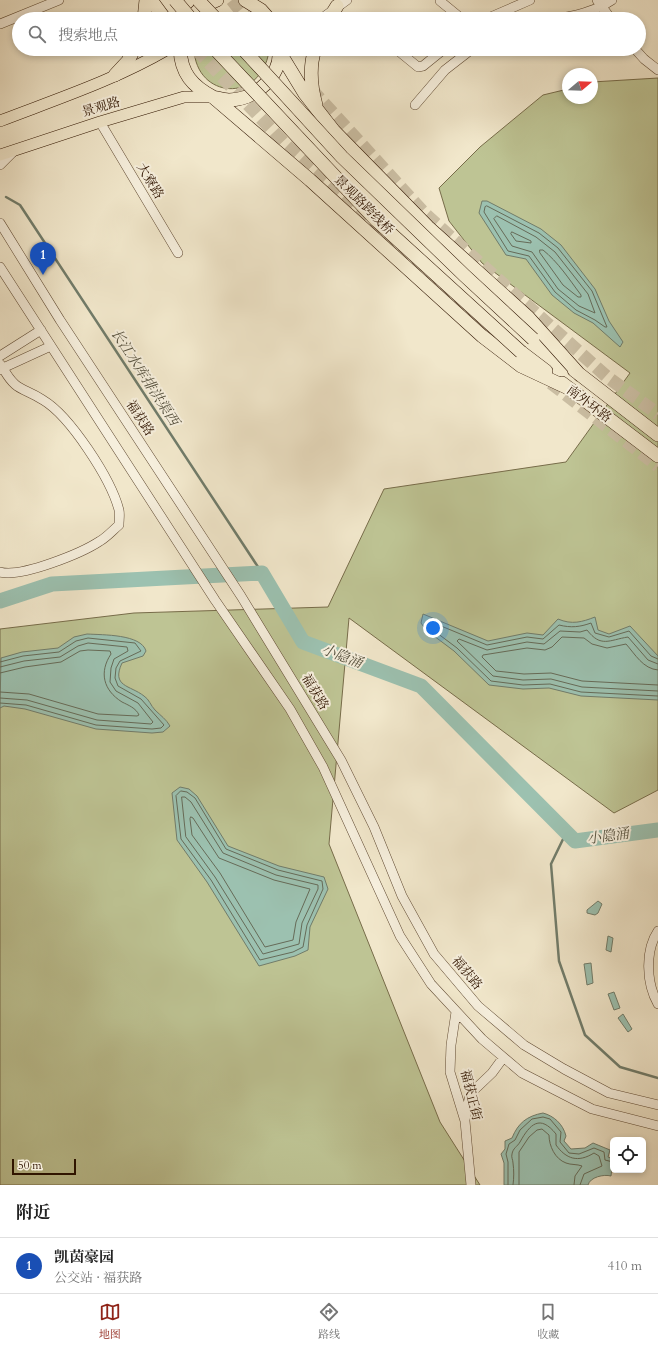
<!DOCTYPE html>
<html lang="zh">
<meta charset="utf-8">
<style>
body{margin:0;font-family:Cardo,"Noto Serif SC",serif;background:#f6f6f6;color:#222}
.controls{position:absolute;right:12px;bottom:12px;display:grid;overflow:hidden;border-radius:6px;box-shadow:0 2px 6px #0003}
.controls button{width:36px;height:36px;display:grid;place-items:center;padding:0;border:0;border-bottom:1px solid #e0e0e0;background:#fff;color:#222;font:20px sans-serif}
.compass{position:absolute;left:562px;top:68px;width:36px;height:36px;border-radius:50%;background:#fff;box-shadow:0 2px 6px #0003;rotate:71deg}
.scale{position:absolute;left:12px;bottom:10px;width:64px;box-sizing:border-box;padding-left:4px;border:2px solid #301500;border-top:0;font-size:11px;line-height:14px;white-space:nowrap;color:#301500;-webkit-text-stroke:3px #f6efdd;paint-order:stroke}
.you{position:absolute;left:433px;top:628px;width:14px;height:14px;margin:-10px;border:3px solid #fff;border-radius:50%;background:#1a73e8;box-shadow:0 0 0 6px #1a73e833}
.badge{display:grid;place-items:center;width:26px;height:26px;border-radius:50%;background:#8f2418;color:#fff;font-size:13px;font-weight:700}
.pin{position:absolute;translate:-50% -33px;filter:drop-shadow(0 1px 2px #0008)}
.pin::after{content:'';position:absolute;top:21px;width:14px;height:12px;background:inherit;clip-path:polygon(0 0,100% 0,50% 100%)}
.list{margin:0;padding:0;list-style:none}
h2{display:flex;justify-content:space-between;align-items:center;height:52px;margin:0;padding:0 16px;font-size:17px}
h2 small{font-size:13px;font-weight:400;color:#767676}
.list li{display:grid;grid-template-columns:26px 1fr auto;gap:12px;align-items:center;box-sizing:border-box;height:56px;padding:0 16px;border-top:1px solid #e0e0e0}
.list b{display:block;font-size:15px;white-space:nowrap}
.list p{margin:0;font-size:13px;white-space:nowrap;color:#767676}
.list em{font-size:13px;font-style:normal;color:#767676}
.icon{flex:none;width:22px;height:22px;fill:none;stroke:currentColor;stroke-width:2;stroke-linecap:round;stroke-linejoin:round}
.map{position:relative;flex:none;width:658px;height:1185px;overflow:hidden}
.search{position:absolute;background:#fff;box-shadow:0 2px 6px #0003;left:12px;right:12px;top:12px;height:44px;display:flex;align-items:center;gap:10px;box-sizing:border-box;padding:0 14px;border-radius:22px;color:#767676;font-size:15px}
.sheet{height:108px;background:#fff}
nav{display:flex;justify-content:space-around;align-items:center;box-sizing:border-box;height:56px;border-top:1px solid #e0e0e0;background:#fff;font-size:11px;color:#767676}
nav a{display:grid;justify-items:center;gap:2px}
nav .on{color:#8f2418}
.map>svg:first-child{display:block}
.green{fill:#bec494;stroke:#776c4a}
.water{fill:#9cc1b0;stroke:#717c6a}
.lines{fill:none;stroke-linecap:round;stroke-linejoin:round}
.shore{stroke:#666b58;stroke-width:1}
.stream{stroke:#717c6a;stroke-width:2.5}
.river{stroke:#9cc1b0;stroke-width:15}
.highway-tunnel{stroke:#cabda2;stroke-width:13;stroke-dasharray:13 6;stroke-linecap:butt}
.minor-casing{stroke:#604a33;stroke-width:10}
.major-casing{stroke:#301500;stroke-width:12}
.highway-casing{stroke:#301500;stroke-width:14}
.minor{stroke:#f6efdd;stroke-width:9}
.major{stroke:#f1e7cb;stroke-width:11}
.highway{stroke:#f1e7cb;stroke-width:13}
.highway-bridge-casing{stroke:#301500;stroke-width:14;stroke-linecap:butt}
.highway-bridge{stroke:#f1e7cb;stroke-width:13}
.labels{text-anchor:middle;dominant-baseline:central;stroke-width:4;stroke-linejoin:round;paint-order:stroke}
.street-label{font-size:13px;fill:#301500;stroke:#f6efdd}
.water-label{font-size:14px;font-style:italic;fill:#56513e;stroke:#f6efdd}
</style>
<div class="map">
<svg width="658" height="1185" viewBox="0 0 658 1185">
<rect width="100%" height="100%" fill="#f1e7cb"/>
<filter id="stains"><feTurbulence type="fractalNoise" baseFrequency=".005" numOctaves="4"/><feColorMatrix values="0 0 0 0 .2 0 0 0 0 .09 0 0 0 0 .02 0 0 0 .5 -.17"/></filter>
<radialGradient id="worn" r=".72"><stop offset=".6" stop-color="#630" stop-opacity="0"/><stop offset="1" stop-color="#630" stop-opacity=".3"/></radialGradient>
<path class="green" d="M232,13L243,15L252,19H210L221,14Z
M194,49H269V51C261,104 196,99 194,49Z
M658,78V790L614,813L349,618L329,844L440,1122L480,1185H0V629L134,613L328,607L384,489L566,462L630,373L482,263L449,221L439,188L480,147L543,95L568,89V98H592V82Z"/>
<path class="water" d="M482,201H487L541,229L561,245L595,289L609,321L623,342L620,347L593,323L574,313L552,295L526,259L506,255L479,213Z
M423,614L488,641L527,633L543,635L558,619C572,625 582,622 595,617L598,630L609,634L630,626L658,656V700L581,696L549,688L523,689L489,685L454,651L426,630L421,623Z
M87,634C103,635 141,634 146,651L143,656L122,663C111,687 130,685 144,696C149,699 151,706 155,710C161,716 166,719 170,726L163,732L152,733L96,729L25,709L4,706L0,708L1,658L22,652L58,648L74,637Z
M180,787L189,789L197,796L228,846L279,866L324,877L328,889L310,927L308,950L295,956L259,966L207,882L177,840L172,793Z
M598,901L602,904L598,913L595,915L587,913V910Z
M608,936L613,938L611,952L606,950Z
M591,963L593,983L587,985L584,964Z
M614,992L620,1008L614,1010L608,994Z
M623,1014L632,1029L628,1032L618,1018Z
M543,1113C554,1116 563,1124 566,1136L564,1141L571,1149L585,1148L593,1143L610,1150L608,1157L613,1159L611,1176C604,1174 590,1177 588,1185H504V1163L501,1154L505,1149V1141L512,1138C518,1123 527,1116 543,1113Z"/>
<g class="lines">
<path class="shore" d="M487,206L539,233L558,248L592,291L607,327H605L595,320L576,310L555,292L529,256L508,251L484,212L485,207Z
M497,216L536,237L555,252L588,294L595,313L579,306L558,289L532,252L512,246L494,219Z
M512,232L531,241V243L516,241L511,234Z
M540,250H543C558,262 569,279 581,295V297H578L563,285L540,253Z
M658,659L651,656L629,631L609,637L595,633L591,623C580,627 571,628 559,625L543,639L527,637L487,645L429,621L427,623L429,627L457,648L491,681L523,685L550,684L581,692L658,696
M0,662L23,656L59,652L76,641L88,638L135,643L141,651L120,661L116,668L115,678L118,686L141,699L164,725L161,728L152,729L96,725L26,705L0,703
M658,664L648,660L628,637C609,640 601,648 587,630L580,632L560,631L544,644L527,642L487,650L459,639L457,641L493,676L523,680L551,679L582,687L658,691
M0,667L24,661L60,657L78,646L88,643L127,647L128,651L114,659L111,668L110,682L116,691L138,703L153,722L151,724L97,720L27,700L0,698
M658,670C643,669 635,654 626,644L607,648L592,644L584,638L562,637L552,647L545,650L527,648L483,655L482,657L496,671L524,674L551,673L582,681L658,685
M0,673L25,667L61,662L80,651L88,650L110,651L111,654C99,672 103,690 122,702C128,705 136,708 139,715L137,716L98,714L29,694L0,692
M181,791L187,792L195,798L226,849L278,870L322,881L323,889L307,925L303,947L293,952L260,960L211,880L181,839L176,796Z
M182,797H185L191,802L223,853L276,875L318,885V889L302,923L299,944L263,954L215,877L186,837Z
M191,817L193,818L219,858L274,880L310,889L296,922L293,940L265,947L220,873L192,835L190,819Z
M508,1185V1162L506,1154L509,1144L515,1140L520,1130L532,1119L543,1117L550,1119L561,1132L560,1142L569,1153L579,1154L594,1148L604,1152L605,1160L613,1162
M513,1185C514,1178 514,1170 513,1163C513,1160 511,1157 512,1154C513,1148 517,1147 520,1142C530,1124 540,1114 556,1134V1145C566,1159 578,1163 594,1153L599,1156L602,1166L584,1174L580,1185
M519,1185V1152L529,1137L537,1130L542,1129L549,1135C549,1146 555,1159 566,1163C571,1165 577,1164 582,1166L575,1176L574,1185"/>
<path class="stream" d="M6,197L20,205L262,573
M566,833L551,864L559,961L585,1035L620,1067L658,1078"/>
<path class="river" d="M0,601L52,584L262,573L303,642L421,686L575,841L658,830"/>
<path class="highway-tunnel" d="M232,0L247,19
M196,49L286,145L464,311L498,338
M311,89L425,214L606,376L658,414
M551,383L658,466"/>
<g class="minor-casing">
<path id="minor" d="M597,0L611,19
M440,1L462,19
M321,19L347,0
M486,19L530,0
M554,19C575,16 594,12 612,0
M0,24L59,0
M396,49L418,67L423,66L444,49
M635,49L644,59L658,70
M415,105L445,70L472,49
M100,122L178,253
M0,165L14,151
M0,223L60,320L241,596L341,760L374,827L402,896L434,954L478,1006L524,1045L564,1069L609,1093L658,1105
M0,267L215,600L290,709L323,767L400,936L431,984L482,1039L522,1073L592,1109L658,1126
M0,356L41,330
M0,364L3,368L51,346
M0,370L3,368C16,392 23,387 43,400C70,416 111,479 119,510C120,514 119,520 119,525C113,530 107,537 100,541C82,553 21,578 0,572
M658,931C645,950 646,983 658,1004
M456,1012L451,1045L450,1072L465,1121L471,1185
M465,1120L470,1094L492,1073L503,1058"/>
</g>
<g class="major-casing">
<path id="major" d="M0,121C57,99 115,80 168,49
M0,155L100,122L184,97H213"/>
</g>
<g class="highway-casing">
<path id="highway" d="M151,0L165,19
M245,0L261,10L269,19
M144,19L146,0
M189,19L203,6L217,0
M329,19L337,6
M180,49C181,73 192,86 213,97L310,180L482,336L521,366L568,388
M315,49C309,67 311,87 316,105
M280,53L305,94L334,131L428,227L528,317L580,375
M115,75L128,61L134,49
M213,97C218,98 224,100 229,100C255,100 282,76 279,49
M521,352L546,371
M574,370L658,435
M562,383L658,456"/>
</g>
<use href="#minor" class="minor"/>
<use href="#major" class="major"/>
<use href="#highway" class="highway"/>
<g class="highway-bridge-casing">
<path id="highway-bridge" d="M175,0L191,19
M198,0L216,19
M215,49L376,220L521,352
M243,49L342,157L464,275L533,339"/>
</g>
<use href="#highway-bridge" class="highway-bridge"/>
</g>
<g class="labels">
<g class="street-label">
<text transform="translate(101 107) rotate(-17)">景观路</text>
<text transform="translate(150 181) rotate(59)">大寮路</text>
<text transform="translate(364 205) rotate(45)">景观路跨线桥</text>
<text transform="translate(589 404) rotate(37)">南外环路</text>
<text transform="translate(140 418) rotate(57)">福获路</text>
<text transform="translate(315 692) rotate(59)">福获路</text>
<text transform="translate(467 973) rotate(50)">福获路</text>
<text transform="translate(471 1095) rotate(76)">福获正街</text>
</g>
<g class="water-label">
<text transform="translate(145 377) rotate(57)">长江水库排洪渠西</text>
<text transform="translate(342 656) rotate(21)">小隐涌</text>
<text transform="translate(608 836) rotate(-8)">小隐涌</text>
</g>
</g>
<rect width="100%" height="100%" filter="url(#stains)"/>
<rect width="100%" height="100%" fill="url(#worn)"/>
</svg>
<div class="controls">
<button><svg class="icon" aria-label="locate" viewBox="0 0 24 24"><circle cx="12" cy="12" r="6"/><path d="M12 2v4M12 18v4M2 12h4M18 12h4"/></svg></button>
</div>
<svg class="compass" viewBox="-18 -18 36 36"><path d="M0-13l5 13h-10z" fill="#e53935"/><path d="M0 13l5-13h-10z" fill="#767676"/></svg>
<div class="scale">50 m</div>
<div class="you"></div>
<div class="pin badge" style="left:43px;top:275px;background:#1a4fb4">1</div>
<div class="search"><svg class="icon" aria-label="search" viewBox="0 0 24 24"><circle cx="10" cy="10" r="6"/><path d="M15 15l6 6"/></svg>搜索地点</div>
</div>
<section class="sheet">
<h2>附近<small></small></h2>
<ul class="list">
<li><span class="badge" style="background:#1a4fb4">1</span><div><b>凯茵豪园</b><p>公交站 · 福获路</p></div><em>410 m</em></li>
</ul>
</section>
<nav>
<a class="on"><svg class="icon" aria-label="map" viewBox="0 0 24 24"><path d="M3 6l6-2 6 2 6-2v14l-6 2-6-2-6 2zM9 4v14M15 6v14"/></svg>地图</a>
<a><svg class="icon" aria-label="directions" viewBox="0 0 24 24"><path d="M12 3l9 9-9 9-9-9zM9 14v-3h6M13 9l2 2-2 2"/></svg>路线</a>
<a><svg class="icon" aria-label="saved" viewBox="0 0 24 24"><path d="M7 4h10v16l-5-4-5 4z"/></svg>收藏</a>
</nav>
